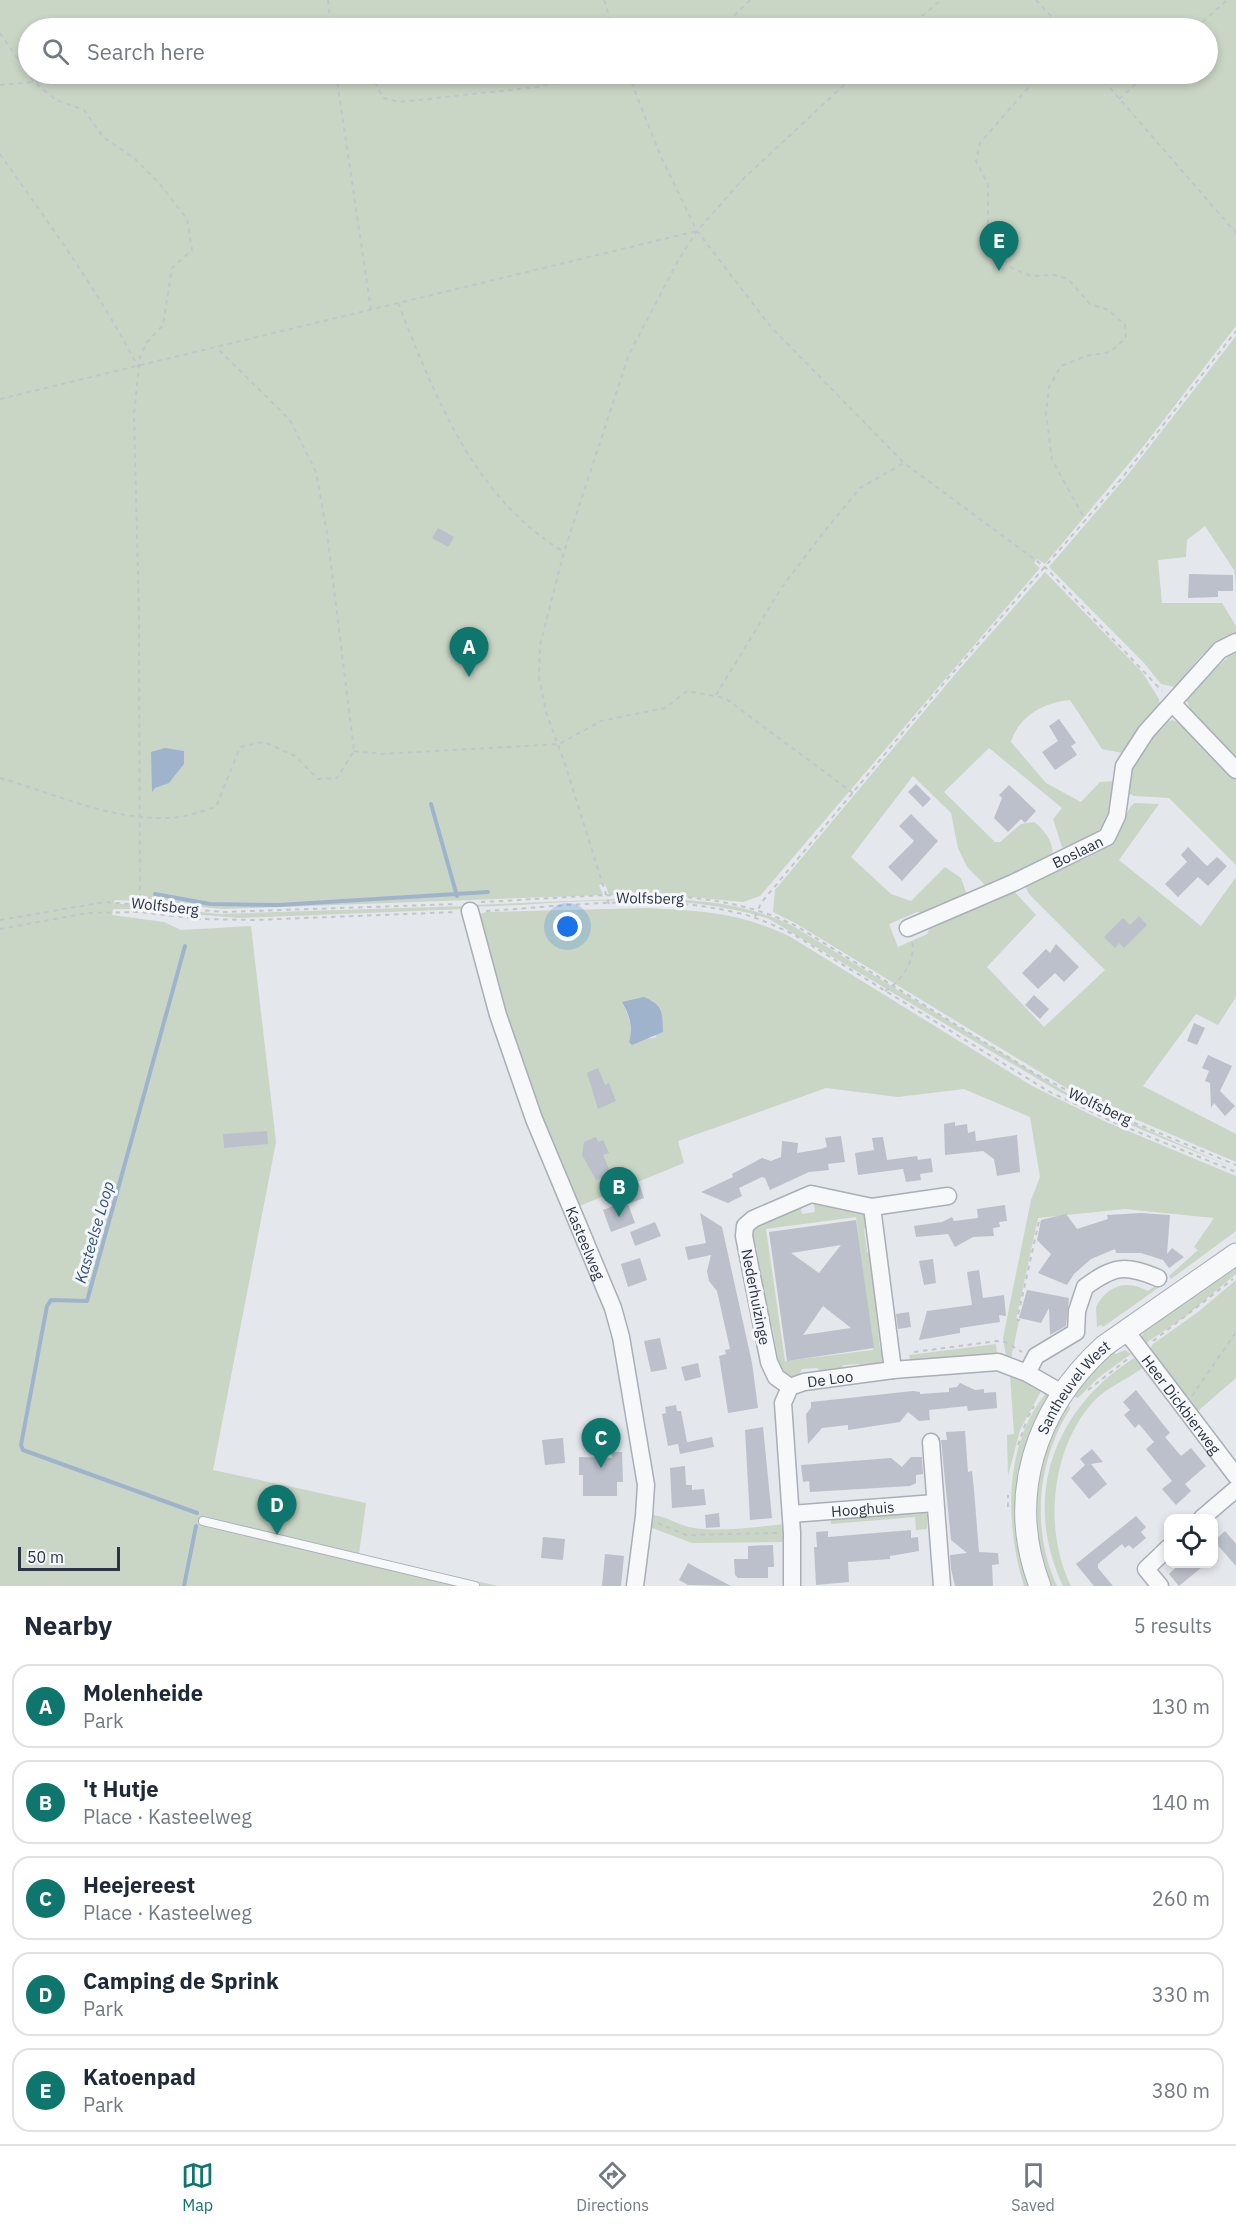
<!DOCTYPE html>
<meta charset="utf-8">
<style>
body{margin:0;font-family:"IBM Plex Sans",sans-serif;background:#f2f2f3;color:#1f2937}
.controls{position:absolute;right:18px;bottom:18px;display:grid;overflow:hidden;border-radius:12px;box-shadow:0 3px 9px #0003}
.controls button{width:54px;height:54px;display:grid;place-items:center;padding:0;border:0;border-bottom:2px solid #e0e1e3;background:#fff;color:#1f2937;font:30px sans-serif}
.scale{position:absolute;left:18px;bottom:15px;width:102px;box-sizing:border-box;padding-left:6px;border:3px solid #2b3445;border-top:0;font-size:16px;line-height:21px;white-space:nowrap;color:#2b3445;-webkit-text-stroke:4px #f4f6f9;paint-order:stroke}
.you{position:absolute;left:568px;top:927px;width:21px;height:21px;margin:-15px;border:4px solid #fff;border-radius:50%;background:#1a73e8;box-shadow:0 0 0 9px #1a73e833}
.badge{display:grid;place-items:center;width:39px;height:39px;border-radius:50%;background:#0f766e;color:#fff;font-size:20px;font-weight:700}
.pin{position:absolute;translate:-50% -50px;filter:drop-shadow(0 2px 3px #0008)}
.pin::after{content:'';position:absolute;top:32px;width:21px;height:18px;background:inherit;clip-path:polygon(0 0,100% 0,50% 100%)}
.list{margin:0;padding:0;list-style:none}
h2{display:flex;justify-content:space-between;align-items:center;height:78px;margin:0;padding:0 24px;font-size:26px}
h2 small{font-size:20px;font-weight:400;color:#747a83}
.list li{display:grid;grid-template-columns:39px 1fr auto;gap:18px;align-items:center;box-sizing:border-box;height:84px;margin:0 12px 12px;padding:0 12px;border:2px solid #e0e1e3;border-radius:18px}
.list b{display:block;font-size:22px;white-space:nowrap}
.list p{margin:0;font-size:20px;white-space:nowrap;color:#747a83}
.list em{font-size:20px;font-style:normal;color:#747a83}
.icon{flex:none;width:33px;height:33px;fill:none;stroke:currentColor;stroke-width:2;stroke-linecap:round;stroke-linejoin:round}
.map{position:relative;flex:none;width:1236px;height:1586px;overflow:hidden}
.search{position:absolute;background:#fff;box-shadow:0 3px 9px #0003;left:18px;right:18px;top:18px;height:66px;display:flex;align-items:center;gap:15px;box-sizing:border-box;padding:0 21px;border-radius:33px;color:#747a83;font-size:22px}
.sheet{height:558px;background:#fff}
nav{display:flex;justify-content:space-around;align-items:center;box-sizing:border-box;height:84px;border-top:2px solid #e0e1e3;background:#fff;font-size:16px;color:#747a83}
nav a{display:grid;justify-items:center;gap:3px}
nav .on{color:#0f766e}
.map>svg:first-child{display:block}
.green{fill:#c9d6c5;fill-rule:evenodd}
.water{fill:#9fb4cc}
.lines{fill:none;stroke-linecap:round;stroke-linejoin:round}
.stream{stroke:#9fb4cc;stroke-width:4}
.building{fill:#bbc0ca;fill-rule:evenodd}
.service-casing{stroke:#a9aeb7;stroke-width:10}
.minor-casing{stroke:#a9aeb7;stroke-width:19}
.tertiary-casing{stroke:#a9aeb7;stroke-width:23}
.path{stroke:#c2c5cb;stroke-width:2;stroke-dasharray:4.5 4.5;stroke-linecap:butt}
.service{stroke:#f7f8fa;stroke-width:8}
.minor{stroke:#f7f8fa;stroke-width:16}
.tertiary{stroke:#f7f8fa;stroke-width:21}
.labels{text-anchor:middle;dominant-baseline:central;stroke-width:6;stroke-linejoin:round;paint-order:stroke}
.street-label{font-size:15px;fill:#2b3445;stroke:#f4f6f9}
.water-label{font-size:16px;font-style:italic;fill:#34527a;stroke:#f4f6f9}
</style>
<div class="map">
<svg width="1236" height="1586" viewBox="0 0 1236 1586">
<rect width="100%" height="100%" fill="#e4e7ec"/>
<path class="green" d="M0,0H1236V326L1146,443L1045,564L1037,559L1034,563L1040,568L760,896L743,902L668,895H609L605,884L599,885L603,895L224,909L143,902V895H137V901L115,900L114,903L219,914L466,906L465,909L239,918L130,909H113L112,915L164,922L181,930L251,926L276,1142L213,1470L366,1503L359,1554L498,1586H0ZM28,28H1208V74H28Z
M1236,336V584L1234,570L1205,526L1187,540L1186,557L1158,560L1162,603H1222L1236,626V636L1202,655L1175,687L1161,684L1144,663L1049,567L1126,477Z
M1045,572L1142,672L1159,699L1160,704L1122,753L1102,749L1070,700C1044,702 1018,717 1011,742L1046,783L1081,802L1100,782L1115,781C1113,825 1104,831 1067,849L1062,847L1053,819L1062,808L989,748L944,792L995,842H1000L1021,824L1034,822C1044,829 1055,844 1052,856L986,886L967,867L958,848L951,813L913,776L851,857L891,894L911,901L945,867L961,878L967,895L926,913L917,912L889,924L898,947L927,934L931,926L1013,890L1036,915L987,967L1044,1027L1105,970L1029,894L1026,888L1029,882C1054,871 1100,857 1117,836C1125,825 1124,812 1134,803L1159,804L1119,860L1201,926L1236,877V997L1218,1025L1196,1014L1143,1086L1236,1134V1162L1076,1094L795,923L773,912L775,890L957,672Z
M1236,649V760L1191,713L1186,698Z
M1172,720L1181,723L1236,779V865L1169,798L1134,796L1128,793L1133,761L1163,724Z
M619,899C683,899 734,898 793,926L1072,1096L1236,1169L1102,1113L1058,1091L769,919C675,888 569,904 472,907L471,905Z
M647,908C703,911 737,912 789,936L1032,1086L1104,1121L1236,1176V1231L1171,1279L1169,1276L1198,1250L1194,1247L1214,1218L1125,1209L1038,1218L1016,1320L1019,1321L1011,1358L1006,1356L1003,1338L1031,1200L1040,1177L1030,1117L964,1089L898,1097L826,1088L678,1141L684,1163L577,1207L525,1075L476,915L487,912ZM622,1002L657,1037L629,1042C633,1026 629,1016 622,1002Z
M813,1201H818L819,1205L845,1211L852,1207L865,1213L868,1225L864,1229L867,1252L873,1257L880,1306L876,1312L880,1348L885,1352V1361L882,1365L864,1368L859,1364L844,1365L839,1370L820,1371L817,1368L802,1369L799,1375C785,1378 782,1374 775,1363L778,1358L772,1326L766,1322L758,1285L762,1282L756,1246L749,1242V1231L776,1215L780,1217L797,1210L800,1204L802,1214L815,1212ZM856,1217L873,1350L785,1361L766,1229Z
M1236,1263V1274L1186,1316L1146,1343L1142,1336L1145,1328Z
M1165,1279L1168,1281L1103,1327L1101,1325L1097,1327L1096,1307C1107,1285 1127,1279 1148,1291Z
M1236,1280V1378L1198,1411L1191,1402H1186L1150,1349L1153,1344L1198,1312Z
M996,1344L997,1356L911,1364L909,1355Z
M1113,1350L1116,1354L1125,1350L1131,1354L1098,1378L1078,1398L1069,1395Z
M1134,1358L1143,1368C1127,1379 1106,1388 1093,1402C1051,1449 1043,1530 1071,1586H1063C1021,1497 1054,1409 1134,1358Z
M1010,1375L1041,1391L1020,1430L1008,1476L1007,1435L1014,1434Z
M1047,1392L1048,1403L1034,1434V1586H1024C1005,1525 1003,1444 1047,1392Z
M1069,1403L1070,1409C1037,1461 1031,1530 1057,1586H1048L1035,1542L1039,1458Z
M923,1511L929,1516L927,1517V1529L916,1530L915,1517L831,1524V1516Z
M648,1515C665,1514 678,1526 694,1528C723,1532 755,1527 784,1524L785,1542L692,1543L647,1526Z"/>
<path class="water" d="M165,748L184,751V764L169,783L155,788L152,792L151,752Z
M644,997C664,1006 662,1012 663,1032L632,1045L629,1042C633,1027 630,1016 622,1002Z"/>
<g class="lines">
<path class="stream" d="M431,804L457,896
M155,894L210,904L279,905L488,892
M185,946L87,1301L51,1300L47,1306L21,1445L23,1450L197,1513
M184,1586L196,1526"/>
</g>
<path class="building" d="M438,528L454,537L448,547L432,538Z
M1189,574L1233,575V591H1218V597L1188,598Z
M1059,719L1076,743L1071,746L1077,755L1055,770L1042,752L1058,741L1049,726Z
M916,784L931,799L923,807L908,792Z
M1009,785L1036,811L1025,823L1021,819L1008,832L994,818L1002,798L999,795Z
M911,814L938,841L902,881L888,867L914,841L899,826Z
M1188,847L1207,866L1217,857L1227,866L1208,886L1198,877L1178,897L1165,884L1187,862L1181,855Z
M1139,916L1147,925L1124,948L1119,943L1115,948L1104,937L1123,918L1130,925Z
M1056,944L1079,967L1064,982L1055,973L1038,989L1022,973L1046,949L1050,953Z
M1034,995L1049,1009L1040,1019L1025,1005Z
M1194,1023L1205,1028L1197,1045L1187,1041Z
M1208,1055L1232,1066L1220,1091L1235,1106L1225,1116L1214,1103L1211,1108L1210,1083L1205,1081L1209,1071L1202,1068Z
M598,1068L605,1085L609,1083L616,1101L598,1109L587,1073Z
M955,1122V1126L967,1124L968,1133L975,1131L976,1141L1017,1135L1020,1172L997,1176L994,1159L983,1151L945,1155L944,1124Z
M267,1131L268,1144L224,1148L223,1134Z
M841,1136L845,1162L828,1164L829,1170L809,1172L770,1190L765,1178L762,1177L739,1188L742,1196L728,1203L701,1192L733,1177L732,1174L762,1158L771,1161L781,1157L782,1141L798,1143L797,1153L821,1149L827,1147L825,1138Z
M596,1137L598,1142L603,1140L609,1153L603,1155L611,1173L596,1180L582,1155L584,1142Z
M883,1137L887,1160L917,1156L918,1160L931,1158L933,1172L920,1174L921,1180L906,1182L903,1169L858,1175L855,1153L874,1150L872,1138Z
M625,1172L631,1186L639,1183L644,1198L628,1204L635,1223L611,1232L603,1210L623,1202L612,1177Z
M1005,1205L1007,1221L999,1222L1000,1227L993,1228L994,1236L973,1237L955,1247L948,1234L916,1237L914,1226L942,1222L952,1217L954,1221L978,1218L977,1209Z
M700,1213L722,1227L752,1363L758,1408L728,1413L719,1356L726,1354L725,1350L730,1349L717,1291L709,1281L707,1271L711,1255L688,1260L685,1247L706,1243Z
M1141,1213L1170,1215L1167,1254L1172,1248L1184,1257L1169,1268L1163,1260L1141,1253H1116L1115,1249L1091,1259L1074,1274L1067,1285L1038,1273L1051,1254L1037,1240L1041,1220L1066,1214L1077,1229L1108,1219L1107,1215Z
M856,1220L874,1348L787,1361L769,1232ZM841,1245L819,1273L791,1253ZM823,1306L851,1328L803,1335Z
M655,1222L661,1236L635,1246L630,1232Z
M640,1258L647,1280L628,1287L621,1264Z
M933,1259L936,1283L924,1285L919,1261Z
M979,1270L983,1298L1004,1295L1006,1316L999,1315L1000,1322L960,1328V1333L919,1340L927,1311L972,1305L967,1272Z
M1027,1290L1069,1298L1066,1326L1050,1335L1049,1308L1041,1323L1019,1318Z
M909,1312L911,1327L898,1329L896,1314Z
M660,1338L667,1369L651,1372L644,1341Z
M698,1363L701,1377L685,1381L681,1367Z
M960,1383L975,1390L984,1389V1393L996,1392L997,1408L968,1411L967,1406L929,1410L930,1420L919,1421L908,1412L900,1422L848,1430V1425L822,1428L808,1444L806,1414L811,1408V1402L913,1391L920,1392V1394L949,1392V1388L957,1387Z
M1136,1390L1170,1433L1165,1437L1181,1456L1191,1448L1206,1466L1185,1484L1191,1491L1176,1505L1162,1489L1172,1481L1146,1449L1154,1442L1139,1424L1135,1428L1124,1415L1130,1410L1123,1402Z
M676,1405L677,1411H681L687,1442L668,1446L662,1414L666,1413L665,1407Z
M763,1427L772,1518L750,1520L745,1430Z
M965,1431L968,1472L972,1471L974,1490L979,1552L998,1553L999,1564L992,1565L993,1586H955L951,1569L950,1555L967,1553L951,1540L941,1440H947L946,1432Z
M712,1437L714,1447L680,1454L678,1444Z
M563,1438L565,1463L545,1465L542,1440Z
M1092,1449L1103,1462L1091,1464L1107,1484L1089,1499L1071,1478L1085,1465L1080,1459Z
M612,1452H622L623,1482H617V1496H583V1475H579V1457L612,1458Z
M911,1457H922L923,1474L916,1475V1483L910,1486L810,1492L809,1481L803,1482L801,1465L891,1458L902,1467Z
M685,1466L686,1485H692V1490L704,1489L706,1505L672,1508L670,1468Z
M719,1513L720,1527L706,1528L705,1515Z
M1136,1516L1146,1527L1141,1532L1146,1538L1133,1549L1129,1545L1125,1548L1122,1544L1098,1564V1568L1113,1586H1094L1076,1564Z
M911,1530V1538L918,1537L919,1551L890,1556V1559L848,1562L849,1582L816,1585L814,1547H817L816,1532L828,1531V1537Z
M1225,1531L1236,1544V1566L1214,1541Z
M543,1537L565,1539L563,1560L541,1558Z
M773,1545L774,1567H768V1578H738L735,1575L734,1559H748V1546Z
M605,1554L624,1556L621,1586H602Z
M688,1563L697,1568L731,1586L688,1585L679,1580Z
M1181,1563H1207L1179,1586L1169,1574Z"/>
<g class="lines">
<g class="service-casing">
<path id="service" d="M203,1521L475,1586"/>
</g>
<g class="minor-casing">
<g id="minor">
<path d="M1173,704L1236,770"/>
<path id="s1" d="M470,911L498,1015L534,1119L613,1308L621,1337L646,1485L644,1516L635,1586"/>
<path id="s2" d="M908,928L1013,883L1107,837L1117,816L1124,766L1146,732L1220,650L1236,642"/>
<path d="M872,1207L948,1196"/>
<path id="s3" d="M1126,1331L1236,1476"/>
<path d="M1027,1373L1036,1356L1076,1332L1077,1311L1085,1287C1114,1266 1124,1264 1158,1278"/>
<path d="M790,1387L776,1377L769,1362L744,1236L745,1226L753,1219L811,1194L872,1207L893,1370"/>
<path d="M931,1442L942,1586"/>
<path id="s4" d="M791,1514L935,1503"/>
<path d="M1202,1518L1236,1489"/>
<path id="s5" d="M792,1586V1533L783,1403L790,1387L804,1382L893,1370L998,1362L1027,1373L1062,1393"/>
<path d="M1160,1586L1146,1569L1168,1548"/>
</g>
</g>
<g class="tertiary-casing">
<g id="tertiary">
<path id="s6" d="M1040,1586C1006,1497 1035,1409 1104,1346L1236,1254"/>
</g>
</g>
<path class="path" d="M328,0L331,28
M604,0L613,28
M1036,0L1062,28
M721,28L750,0
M908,28L941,0
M1196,28L1227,0
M0,33L34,82L56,100L84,110L103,137L134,158L159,183L187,219L192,250L172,268L163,325L147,342L140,357L134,414L139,618L140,912
M336,74L371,310
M371,74L383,98L399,102L537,87L600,74
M628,74L661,157L697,231L771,327L904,463L1045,567L1162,691
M1040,74L980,143L976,161L988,184V227L995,250L1012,268L1031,276L1054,275L1068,279L1090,304L1108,310L1125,325L1126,338L1110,352L1086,356L1061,366L1049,387L1046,413L1052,460L1086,521
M1098,74L1236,233
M0,85L34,82L80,74
M1119,99L1147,74
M0,154C49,224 99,291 138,367
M398,303C436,398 473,497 564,552
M0,399L697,231
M716,695L782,587L823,533L860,488L904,463
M354,751L383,754L559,744L601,721L665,708L687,691L725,698L853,793
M0,778C59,795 118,824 180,817C192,815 205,810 216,807L240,747L264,742L295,756L318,779L337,778L354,751L327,533L316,472L290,420L217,348
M481,902C582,898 705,879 798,927L1034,1073L1106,1111L1236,1165
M609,904L565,764L546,712L539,677L540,645L564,552L629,354L679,259L697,231L743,179L856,74
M486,911C568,906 657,893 738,913C757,917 775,926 793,934L1048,1091L1111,1121L1236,1172
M755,917L761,903L949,677L1122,478L1236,331
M0,920L105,902L224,912L457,904
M0,929L87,913L140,912L198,919L255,920L456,912
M885,991C899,984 917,959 912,942
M1020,1320H1017L1039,1221
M1153,1341L1233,1279
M914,1352L997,1341L1005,1342L1022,1352
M1088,1390L1129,1358
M1192,1396L1236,1332
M1028,1417L1034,1406
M1018,1445L1026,1422
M1008,1507V1495
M658,1523L686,1535L778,1533"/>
<use href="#service" class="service"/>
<use href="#minor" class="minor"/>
<use href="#tertiary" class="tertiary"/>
</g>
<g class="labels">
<g class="street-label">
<text stroke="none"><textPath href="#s2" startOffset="186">Boslaan</textPath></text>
<text transform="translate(650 898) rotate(1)">Wolfsberg</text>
<text transform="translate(165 906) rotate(6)">Wolfsberg</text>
<text transform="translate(1100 1106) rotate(25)">Wolfsberg</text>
<text stroke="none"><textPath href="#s1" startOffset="352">Kasteelweg</textPath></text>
<text transform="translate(756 1297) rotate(79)">Nederhuizinge</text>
<text stroke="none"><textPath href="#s5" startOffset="242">De Loo</textPath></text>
<text stroke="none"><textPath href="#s6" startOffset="213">Santheuvel West</textPath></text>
<text stroke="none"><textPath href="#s3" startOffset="92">Heer Dickbierweg</textPath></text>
<text stroke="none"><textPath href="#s4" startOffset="72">Hooghuis</textPath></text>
</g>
<g class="water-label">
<text transform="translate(94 1232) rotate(-74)">Kasteelse Loop</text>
</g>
</g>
</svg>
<div class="controls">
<button><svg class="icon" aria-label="locate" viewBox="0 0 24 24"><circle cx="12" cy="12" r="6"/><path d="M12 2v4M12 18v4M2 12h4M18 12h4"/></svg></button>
</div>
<div class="scale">50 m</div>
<div class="you"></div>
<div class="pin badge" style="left:469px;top:677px">A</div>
<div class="pin badge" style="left:619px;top:1217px">B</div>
<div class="pin badge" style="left:601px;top:1468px">C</div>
<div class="pin badge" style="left:277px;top:1535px">D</div>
<div class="pin badge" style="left:999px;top:271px">E</div>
<div class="search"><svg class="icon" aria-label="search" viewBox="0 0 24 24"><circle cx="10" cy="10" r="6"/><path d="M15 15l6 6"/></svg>Search here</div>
</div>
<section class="sheet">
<h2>Nearby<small>5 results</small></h2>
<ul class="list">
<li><span class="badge">A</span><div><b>Molenheide</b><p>Park</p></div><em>130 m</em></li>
<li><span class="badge">B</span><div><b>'t Hutje</b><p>Place · Kasteelweg</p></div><em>140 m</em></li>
<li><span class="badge">C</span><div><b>Heejereest</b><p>Place · Kasteelweg</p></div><em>260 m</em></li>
<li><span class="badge">D</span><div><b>Camping de Sprink</b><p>Park</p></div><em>330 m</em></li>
<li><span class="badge">E</span><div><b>Katoenpad</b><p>Park</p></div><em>380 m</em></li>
</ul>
</section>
<nav>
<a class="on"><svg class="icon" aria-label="map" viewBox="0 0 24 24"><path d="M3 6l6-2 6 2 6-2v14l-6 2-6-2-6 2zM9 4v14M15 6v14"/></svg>Map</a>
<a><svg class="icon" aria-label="directions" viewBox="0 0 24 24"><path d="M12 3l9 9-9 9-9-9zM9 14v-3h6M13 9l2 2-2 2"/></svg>Directions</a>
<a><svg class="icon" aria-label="saved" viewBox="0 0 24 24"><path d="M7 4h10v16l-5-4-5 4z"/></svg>Saved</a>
</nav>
